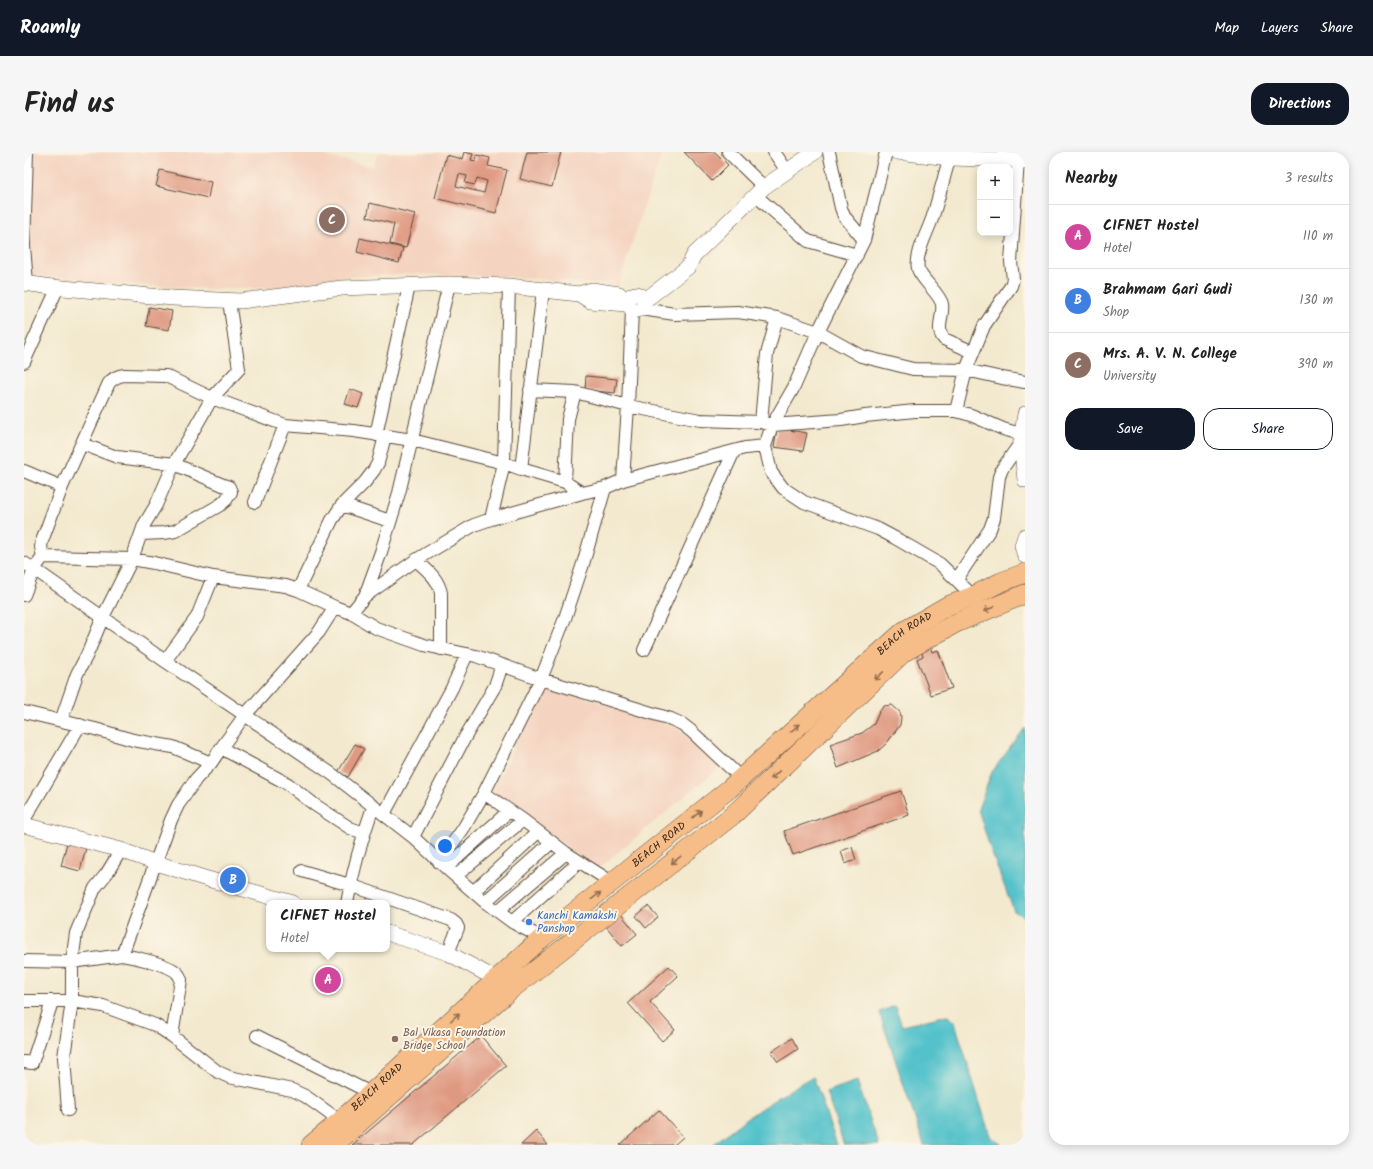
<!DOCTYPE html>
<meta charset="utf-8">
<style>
body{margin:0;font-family:Kalam,sans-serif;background:#f6f6f6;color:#222}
.controls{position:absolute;right:12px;top:12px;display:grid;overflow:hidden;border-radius:8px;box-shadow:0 2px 10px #0003}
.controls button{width:36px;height:36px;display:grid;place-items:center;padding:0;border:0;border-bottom:1px solid #e0e0e0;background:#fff;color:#222;font:20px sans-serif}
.you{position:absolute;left:421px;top:694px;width:14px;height:14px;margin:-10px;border:3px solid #fff;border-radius:50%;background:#1a73e8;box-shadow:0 0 0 6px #1a73e833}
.badge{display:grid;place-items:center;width:26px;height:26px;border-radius:50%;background:#111827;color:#fff;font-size:13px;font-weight:700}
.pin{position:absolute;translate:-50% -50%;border:2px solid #fff;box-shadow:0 1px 4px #0006}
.popup{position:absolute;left:242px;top:748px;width:124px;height:52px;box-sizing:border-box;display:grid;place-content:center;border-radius:8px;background:#fff;filter:drop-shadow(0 1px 3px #0005);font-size:13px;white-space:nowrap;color:#767676}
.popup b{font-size:15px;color:#222}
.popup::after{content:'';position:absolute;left:50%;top:100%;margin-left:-8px;border:8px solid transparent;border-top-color:#fff}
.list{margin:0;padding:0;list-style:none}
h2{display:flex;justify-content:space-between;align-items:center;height:52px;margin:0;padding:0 16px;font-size:17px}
h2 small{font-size:13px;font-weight:400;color:#767676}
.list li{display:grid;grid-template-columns:26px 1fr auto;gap:12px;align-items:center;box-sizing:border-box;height:64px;padding:0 16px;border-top:1px solid #e0e0e0}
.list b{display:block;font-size:15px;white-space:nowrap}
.list p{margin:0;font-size:13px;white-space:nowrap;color:#767676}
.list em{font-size:13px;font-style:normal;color:#767676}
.actions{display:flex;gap:8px;padding:12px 16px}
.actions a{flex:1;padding:9px 0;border:1px solid #111827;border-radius:16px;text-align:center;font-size:14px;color:#111827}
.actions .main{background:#111827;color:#fff}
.map{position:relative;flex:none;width:1001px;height:993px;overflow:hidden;border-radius:16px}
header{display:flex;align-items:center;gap:24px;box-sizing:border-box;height:56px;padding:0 20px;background:#111827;color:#fff}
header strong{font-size:19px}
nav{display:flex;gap:22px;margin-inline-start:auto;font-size:14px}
.intro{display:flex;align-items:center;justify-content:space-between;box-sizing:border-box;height:96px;padding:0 24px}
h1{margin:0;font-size:28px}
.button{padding:10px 18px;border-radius:16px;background:#111827;color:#fff;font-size:14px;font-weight:700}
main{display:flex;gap:24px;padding:0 24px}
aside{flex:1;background:#fff;border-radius:16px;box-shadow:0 2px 10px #0003}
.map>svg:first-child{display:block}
.built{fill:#f4d3c0}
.water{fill:#55c2cb;stroke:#487674}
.building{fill:#df9881;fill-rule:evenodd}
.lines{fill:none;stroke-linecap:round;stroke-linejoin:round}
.minor-casing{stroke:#574739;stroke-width:14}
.tertiary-casing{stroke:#574739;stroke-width:16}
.primary-casing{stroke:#574739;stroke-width:20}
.minor{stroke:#fff;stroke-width:12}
.tertiary{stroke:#fff;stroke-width:15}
.primary{stroke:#f7bd88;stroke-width:19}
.oneway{stroke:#906c4e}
.shop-dot{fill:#3f7fe0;stroke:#fcf5e5;stroke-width:1.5}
.education-dot{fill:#8d6e63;stroke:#fcf5e5;stroke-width:1.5}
.labels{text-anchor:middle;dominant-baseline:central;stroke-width:4;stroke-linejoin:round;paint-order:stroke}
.street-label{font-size:11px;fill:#3b2a1e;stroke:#fcf5e5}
.shop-label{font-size:11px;fill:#366cbe;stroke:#fcf5e5;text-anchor:start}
.education-label{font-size:11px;fill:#785e54;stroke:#fcf5e5;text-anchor:start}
</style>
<header>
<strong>Roamly</strong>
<nav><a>Map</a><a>Layers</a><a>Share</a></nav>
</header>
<div class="intro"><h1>Find us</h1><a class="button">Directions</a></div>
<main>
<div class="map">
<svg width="1001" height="993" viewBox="0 0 1001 993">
<rect width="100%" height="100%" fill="#fcf5e5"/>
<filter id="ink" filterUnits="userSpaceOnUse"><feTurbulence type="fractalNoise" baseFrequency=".025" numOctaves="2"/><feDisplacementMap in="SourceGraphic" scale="8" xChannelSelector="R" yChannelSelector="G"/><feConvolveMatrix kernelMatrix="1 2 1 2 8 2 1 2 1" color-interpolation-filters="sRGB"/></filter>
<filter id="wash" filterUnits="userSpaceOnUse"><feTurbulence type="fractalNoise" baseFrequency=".012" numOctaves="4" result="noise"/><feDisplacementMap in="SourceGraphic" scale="16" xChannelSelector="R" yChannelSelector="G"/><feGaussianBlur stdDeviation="0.9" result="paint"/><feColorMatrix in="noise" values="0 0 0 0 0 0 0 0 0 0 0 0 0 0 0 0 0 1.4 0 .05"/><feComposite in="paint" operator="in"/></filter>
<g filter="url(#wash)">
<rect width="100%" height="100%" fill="#f3e9cf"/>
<path class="built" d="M0,0H285L349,15L355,0L417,1L420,0H638L594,134L489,125L387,122L325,125L252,136L183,137L74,131L0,121Z
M520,533L654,575L695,616L574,717L468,640Z"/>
<path class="water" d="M1001,576V766L990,759L967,699L954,657L968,620Z
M871,854L878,874L915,865L924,864L931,871L966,984L978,993H900L855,860Z
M789,924L813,993H689C720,966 754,945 789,924Z
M833,929L855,993H820L802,940Z"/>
<g id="blocks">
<path class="building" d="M440,0L449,2L447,8L452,9L453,3L466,6L464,14L483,18L472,61L411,46L422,3L438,7ZM435,22L443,24L441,31L451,33L453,26L463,29L460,41L432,34Z
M503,0H537L528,35L496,27Z
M660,0H691L704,13L688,29Z
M136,18L187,30L184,46L132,34Z
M346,51L391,62L382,96L366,92L370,72L343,65Z
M336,86L379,96L375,111L333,100Z
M125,155L148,159L145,178L122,174Z
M562,224L593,227L591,241L561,238Z
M326,237L339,242L334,256L321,252Z
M753,276L783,281L779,299L750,295Z
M906,494L908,500L914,498L928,536L907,543L893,507L899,504L897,498Z
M868,553L876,560L877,565L876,573L863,591L854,599L814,616L806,592L838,581L850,572L855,560L860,554Z
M331,592L340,597L324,625L314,620Z
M877,639L885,663L769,703L760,679Z
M43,691L62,696L56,719L37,714Z
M828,695L832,708L821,712L817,699Z
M624,754L634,765L622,776L612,764Z
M596,761L613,782L598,794L581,773Z
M645,814L654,824L626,850L651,878L638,889L604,851Z
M457,884L482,914L389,993H328Z
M768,886L774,897L754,910L747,900Z
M635,958L659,985L650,993H596Z
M512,979L524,993H497Z"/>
</g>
</g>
<g filter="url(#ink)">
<use href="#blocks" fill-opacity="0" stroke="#574739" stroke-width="1"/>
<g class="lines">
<g class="minor-casing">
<path id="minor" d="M3,0L0,94L3,131
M704,0L740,35
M750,0L763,19
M805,0L817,56L820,64L840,88
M927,0C921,22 915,45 908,67C903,81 891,103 894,117C897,127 916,142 918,152C920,164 911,178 920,187L949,200
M731,43L784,89L833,103
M617,157L651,162L714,160L753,166L794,180L837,204L889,217L942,218L978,226L1001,230
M0,210L34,135
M506,238L551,240
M932,259L942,218L960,174L987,134L989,127L987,110L994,8L996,0
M737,270L743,202L753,166
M352,283L385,134
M741,294L748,273L817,268L841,264L891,259H932L947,263L979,277L997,282
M497,317L519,138
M0,319L38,335
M599,328L604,254L676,268L737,270L748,273L770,235L794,180L840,88L862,0
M541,330L544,267L551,240L604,254L608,158
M231,350L261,273
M318,353L366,369
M467,367L480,311L485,134
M117,382L140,381L151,379L196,353L202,348L207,340L205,335L199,333L150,312L188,246L215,217L205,149
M19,405L17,395L18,389L38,335L85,231C89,226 93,224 100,223L142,224L188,246L261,273L330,279L388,288L480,311L497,317L541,330L558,341
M392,408C403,418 414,426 417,441V497
M0,411L10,417L19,405L108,407L130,411L189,425L262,434L274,438L311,455L295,480L221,563L197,596L187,611L172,627L154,653L147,668L98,803L48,810L0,809
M933,427L966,377L970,366L975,325L978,317L997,290
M274,438L308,368L318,353L341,330L350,318L354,311L361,284
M0,443L10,417L141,509L308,622L389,685L422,716L461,750L488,770L518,786
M341,444L357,400L375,341L425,132
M311,455L327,461L352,476L400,493L452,504L517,527L647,567L658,572L667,579L717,626
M327,461L341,444L392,408L450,373L467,367L558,341L581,336
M620,498L710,299
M141,509L173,465L189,425
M0,560L71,577L109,588L149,595L187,611
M37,569L53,522L63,503L79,465L108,407L120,373L132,353L150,312L93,305L58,292
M197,596L264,632L291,653L326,676L340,681
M460,641L499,668L542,701L589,731
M360,662L428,536L443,502
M0,668L56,573
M389,685L440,587L471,534L478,513
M415,710L439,677L460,641L517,527L541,466L559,412L581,336L599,328L721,296L741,294L747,320L759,336L780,350L854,377L871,386L916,412L949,444
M422,716L485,659
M278,719L326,733L427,768L432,772L434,776L424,801
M432,724L499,668
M450,739L514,680
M461,750L528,690
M323,751C329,718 338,686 349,655
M474,759L542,701
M488,770L555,710
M98,803C110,805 148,813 154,822C156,824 156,826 157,828L148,884
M0,849H48L79,854L131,873L148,884L194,920L205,925L268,938L281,944L316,969
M233,884L347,941
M0,910L8,911L28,850
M44,958L40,905L48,849V810L52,781L71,736L83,721L97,698"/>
</g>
<g class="tertiary-casing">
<path id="tertiary" d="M873,0L926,6L994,8L1001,10
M0,131L28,135L149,146L217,149L318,136L425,132L485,134L555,142L566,149L603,152
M604 150a8 8 0 1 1 16 0a8 8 0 1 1-16 0Z
M555,142L568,138L595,142
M620,149L664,115L670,103L740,35L791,0
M1001,262L997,290L1001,328
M1001,384L998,394L1001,404
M0,673L97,698L132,711L180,726L269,751
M363,781L424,801L472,827L480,834"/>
</g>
<g class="primary-casing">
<g id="primary">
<path id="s1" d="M287,993L316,969L518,786L705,637L844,511L880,479L923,454L949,444L977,430L1001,421"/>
<path d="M310,993L485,839L709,663L880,500L932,471L1001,442"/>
</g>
</g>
<use href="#minor" class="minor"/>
<use href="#tertiary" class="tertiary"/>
<use href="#primary" class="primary"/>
</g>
<defs><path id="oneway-shaft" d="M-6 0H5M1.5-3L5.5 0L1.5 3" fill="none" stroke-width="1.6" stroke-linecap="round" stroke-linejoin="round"/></defs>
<g class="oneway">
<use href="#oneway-shaft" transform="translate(965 457) rotate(157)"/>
<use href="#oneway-shaft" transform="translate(855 524) rotate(136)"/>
<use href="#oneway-shaft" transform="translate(771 576) rotate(-42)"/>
<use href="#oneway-shaft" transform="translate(751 623) rotate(136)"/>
<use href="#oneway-shaft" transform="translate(673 662) rotate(-39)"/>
<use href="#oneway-shaft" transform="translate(652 708) rotate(142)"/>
<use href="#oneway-shaft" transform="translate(572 744) rotate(-38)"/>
<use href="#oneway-shaft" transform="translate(431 865) rotate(-42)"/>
</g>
</g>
<circle class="shop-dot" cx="505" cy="770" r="4"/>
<circle class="education-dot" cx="371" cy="887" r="4"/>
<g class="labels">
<g class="street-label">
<text stroke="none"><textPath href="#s1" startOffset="784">BEACH ROAD</textPath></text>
<text stroke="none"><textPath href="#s1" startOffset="460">BEACH ROAD</textPath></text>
<text stroke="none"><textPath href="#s1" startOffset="88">BEACH ROAD</textPath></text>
</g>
<g class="shop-label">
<text x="513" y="764">Kanchi Kamakshi<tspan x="513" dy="13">Panshop</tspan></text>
</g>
<g class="education-label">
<text x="379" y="881">Bal Vikasa Foundation<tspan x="379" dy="13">Bridge School</tspan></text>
</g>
</g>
</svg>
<div class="controls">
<button>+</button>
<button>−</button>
</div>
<div class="you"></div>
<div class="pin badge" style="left:304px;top:828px;background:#d1479c">A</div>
<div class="popup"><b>CIFNET Hostel</b>Hotel</div>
<div class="pin badge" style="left:209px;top:728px;background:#3f7fe0">B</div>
<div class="pin badge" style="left:308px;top:68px;background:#8d6e63">C</div>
</div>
<aside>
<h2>Nearby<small>3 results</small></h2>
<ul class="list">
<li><span class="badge" style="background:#d1479c">A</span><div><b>CIFNET Hostel</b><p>Hotel</p></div><em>110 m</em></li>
<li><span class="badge" style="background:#3f7fe0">B</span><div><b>Brahmam Gari Gudi</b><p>Shop</p></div><em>130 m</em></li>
<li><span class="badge" style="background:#8d6e63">C</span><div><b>Mrs. A. V. N. College</b><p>University</p></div><em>390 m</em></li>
</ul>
<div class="actions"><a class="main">Save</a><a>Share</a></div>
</aside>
</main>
